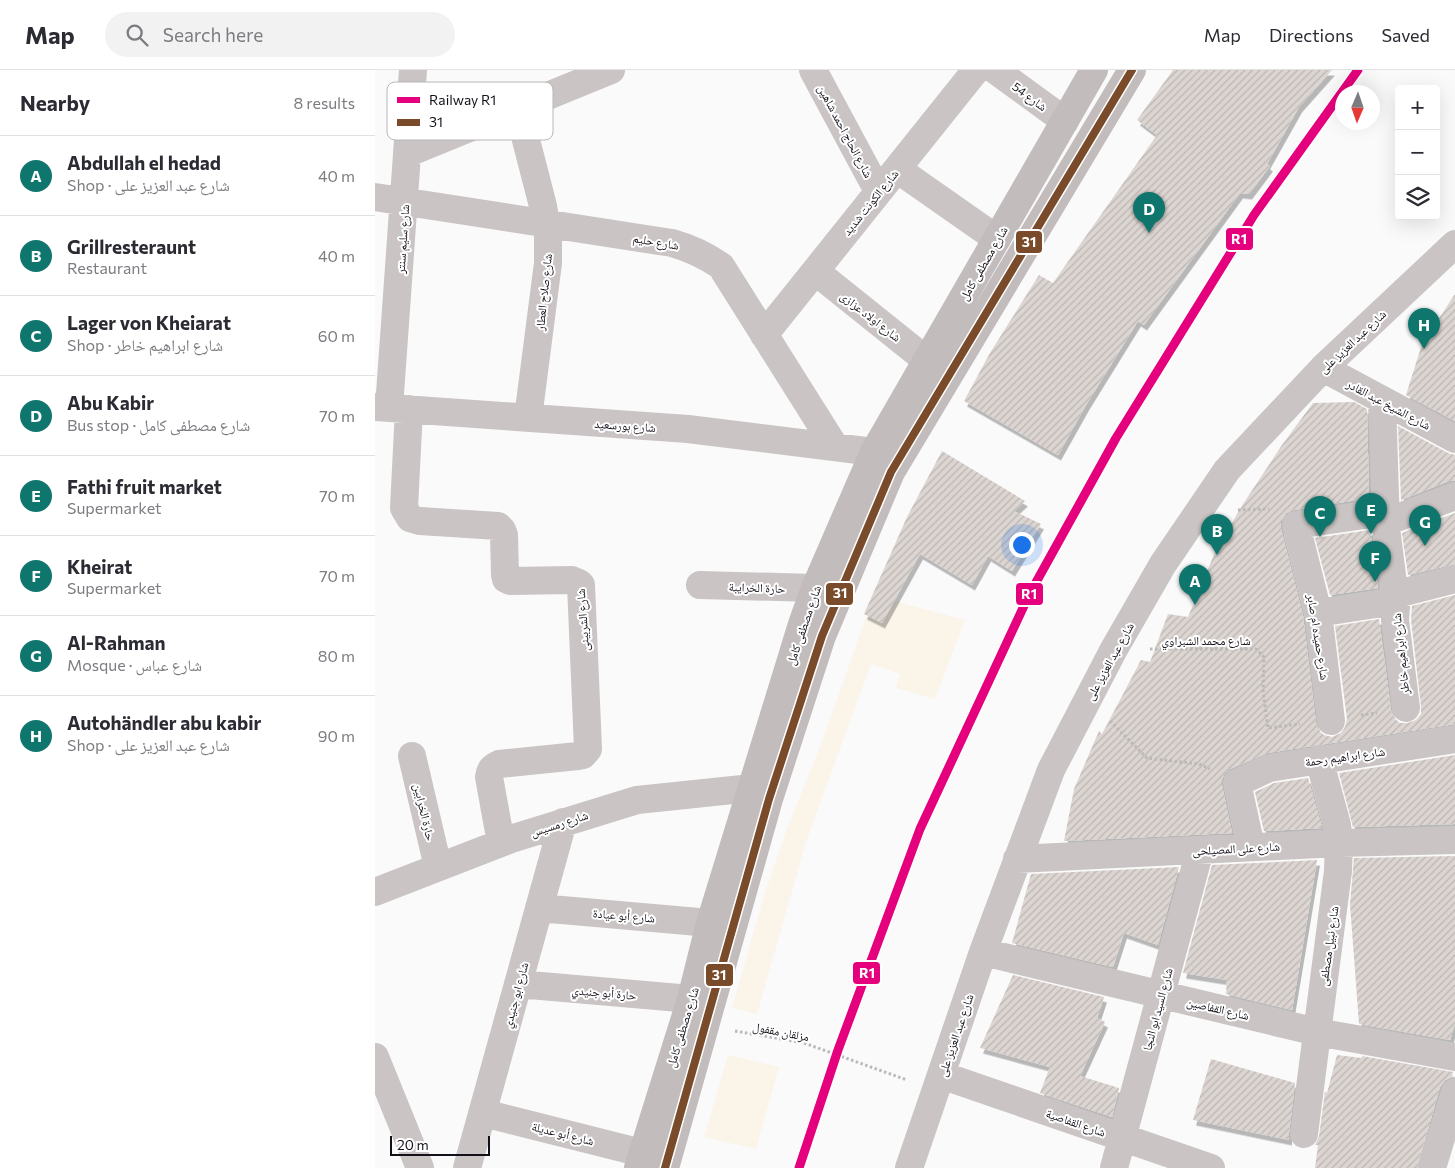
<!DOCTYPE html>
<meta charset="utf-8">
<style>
body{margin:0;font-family:Commissioner,"Noto Naskh Arabic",sans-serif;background:#f2f2f3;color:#2b2b33}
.controls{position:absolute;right:15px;top:15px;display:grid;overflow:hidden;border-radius:5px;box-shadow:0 5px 20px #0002}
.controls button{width:45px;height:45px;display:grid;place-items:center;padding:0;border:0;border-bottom:1px solid #e1e1e2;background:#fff;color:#2b2b33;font:25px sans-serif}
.compass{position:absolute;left:960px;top:15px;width:45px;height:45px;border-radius:50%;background:#fff;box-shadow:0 5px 20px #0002;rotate:182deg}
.scale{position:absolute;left:15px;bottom:12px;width:100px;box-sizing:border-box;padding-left:5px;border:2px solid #14101a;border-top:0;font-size:14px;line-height:18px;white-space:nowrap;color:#14101a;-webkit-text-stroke:4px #fff;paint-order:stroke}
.you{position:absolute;left:646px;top:474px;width:18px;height:18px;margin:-12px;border:4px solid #fff;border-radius:50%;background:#1a73e8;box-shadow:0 0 0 8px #1a73e833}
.badge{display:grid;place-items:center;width:32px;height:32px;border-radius:50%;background:#0f766e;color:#fff;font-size:16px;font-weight:700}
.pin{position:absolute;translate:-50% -41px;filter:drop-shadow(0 1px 2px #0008)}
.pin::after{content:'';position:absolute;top:26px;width:18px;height:15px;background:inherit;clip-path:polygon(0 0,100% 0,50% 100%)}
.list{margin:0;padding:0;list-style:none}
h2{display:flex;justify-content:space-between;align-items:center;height:65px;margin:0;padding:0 20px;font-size:21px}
h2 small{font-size:16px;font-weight:400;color:#7c7c81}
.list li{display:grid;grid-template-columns:32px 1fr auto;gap:15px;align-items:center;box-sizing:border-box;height:80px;padding:0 20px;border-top:1px solid #e1e1e2}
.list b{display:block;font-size:19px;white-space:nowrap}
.list p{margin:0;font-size:16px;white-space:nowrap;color:#7c7c81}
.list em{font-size:16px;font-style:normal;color:#7c7c81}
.icon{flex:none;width:28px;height:28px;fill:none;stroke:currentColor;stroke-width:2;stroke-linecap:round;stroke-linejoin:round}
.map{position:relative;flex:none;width:1080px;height:1098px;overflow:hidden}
header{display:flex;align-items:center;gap:30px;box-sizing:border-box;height:70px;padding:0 25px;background:#fff;border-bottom:1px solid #e1e1e2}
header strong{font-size:24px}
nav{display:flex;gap:28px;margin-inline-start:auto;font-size:18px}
.search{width:350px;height:45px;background:#f2f2f3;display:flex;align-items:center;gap:12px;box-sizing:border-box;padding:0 18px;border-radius:28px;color:#7c7c81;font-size:19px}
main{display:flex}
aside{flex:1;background:#fff}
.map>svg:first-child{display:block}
.commercial{fill:#fbf4e8}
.building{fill:url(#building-hatch);filter:url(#shadow)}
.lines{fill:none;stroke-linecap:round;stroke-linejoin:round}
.path{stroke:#bbb8b8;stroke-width:3;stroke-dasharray:2.5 2.5;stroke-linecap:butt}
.minor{stroke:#cac4c4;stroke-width:28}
.major{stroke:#c3bcbc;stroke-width:28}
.bus-1-casing{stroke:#fff;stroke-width:11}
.bus-1{stroke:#7a4b2a;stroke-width:8}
.rail-1-casing{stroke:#fff;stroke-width:12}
.rail-1{stroke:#e5007d;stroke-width:9}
.labels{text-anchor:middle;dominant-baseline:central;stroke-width:4;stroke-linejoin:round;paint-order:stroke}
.street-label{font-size:12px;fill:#14101a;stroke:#fff}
.key{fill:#fff;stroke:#b8b7ba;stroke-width:1}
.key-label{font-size:14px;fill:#14101a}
.line-badge{stroke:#fff;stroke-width:2}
.badge-label{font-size:14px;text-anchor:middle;font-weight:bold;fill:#fff}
</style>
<header>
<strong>Map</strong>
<div class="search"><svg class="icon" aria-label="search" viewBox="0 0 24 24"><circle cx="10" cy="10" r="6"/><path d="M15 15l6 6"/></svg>Search here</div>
<nav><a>Map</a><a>Directions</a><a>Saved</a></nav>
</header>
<main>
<aside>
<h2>Nearby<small>8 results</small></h2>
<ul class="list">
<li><span class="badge">A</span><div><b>Abdullah el hedad</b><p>Shop · شارع عبد العزيز على</p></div><em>40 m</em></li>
<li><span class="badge">B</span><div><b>Grillresteraunt</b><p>Restaurant</p></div><em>40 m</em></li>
<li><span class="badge">C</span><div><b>Lager von Kheiarat</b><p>Shop · شارع ابراهيم خاطر</p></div><em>60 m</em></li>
<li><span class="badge">D</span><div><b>Abu Kabir</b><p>Bus stop · شارع مصطفى كامل</p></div><em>70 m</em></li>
<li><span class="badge">E</span><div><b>Fathi fruit market</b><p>Supermarket</p></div><em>70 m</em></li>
<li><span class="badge">F</span><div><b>Kheirat</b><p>Supermarket</p></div><em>70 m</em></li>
<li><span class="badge">G</span><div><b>Al-Rahman</b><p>Mosque · شارع عباس</p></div><em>80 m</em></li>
<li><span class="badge">H</span><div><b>Autohändler abu kabir</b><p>Shop · شارع عبد العزيز على</p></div><em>90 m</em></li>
</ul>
</aside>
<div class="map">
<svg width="1080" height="1098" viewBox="0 0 1080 1098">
<defs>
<pattern id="building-hatch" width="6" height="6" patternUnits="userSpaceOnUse" patternTransform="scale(1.25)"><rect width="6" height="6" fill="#dcd5d1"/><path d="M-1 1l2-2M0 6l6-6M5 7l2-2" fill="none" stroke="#bcb6b3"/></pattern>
<filter id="shadow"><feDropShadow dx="3" dy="5.5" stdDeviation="0" flood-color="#0004"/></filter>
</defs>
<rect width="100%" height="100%" fill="#fafafa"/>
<path class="commercial" d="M503,514L519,531L590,550L560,629L521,618L525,604L496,594L432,769L382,944L357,938L387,832L410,764L445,677Z
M353,985L404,997L381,1079L329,1067Z"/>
<path class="building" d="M798,0H957L924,37L892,94L895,96L874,124L865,123L769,255L763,251L711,335L683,385L589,331L615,283L664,205L678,213L782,65L762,50Z
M1080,224V351L1031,325L1047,274Z
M979,332L992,339L994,428L919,440L911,443L906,451V459L928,546L941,653L944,661L949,665L957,667L966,663L970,657L972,649L960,556L1004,549L1016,640L1019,648L1025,653H1033L1041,650L1046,644V636L1036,550L1037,536L1080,525V654L892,683L855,699L850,703L847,709V716L857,763L689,771L699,719L724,661L727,664L766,590L775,592L793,544L813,547L840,482L868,434L907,375L938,333Z
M1023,356L1073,383L1080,385V411H1074L1026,430Z
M567,381L650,431L639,441L666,454L637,501L613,486L597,515L545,484L507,553L489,544L532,447Z
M1080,443V494L1033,505L1027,463Z
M995,460L1003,518L955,525L940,468Z
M1080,685V754L978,757L964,703Z
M933,708L947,758L889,761L880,722L899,713Z
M1080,786V953L1075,970L984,954L975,834L979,788Z
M942,790L917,940L851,924L852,910L808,903L837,795Z
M804,797L783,875L749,863L738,897L637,873L656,804Z
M638,905L729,927L722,948L730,952L705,1006L744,1018L737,1047L665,1023L675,997L605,978Z
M962,985L987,988V986L1078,1002L1077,1007L1070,1010L1065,1017L1042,1098H940L943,1075H940L944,1066L950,1022L952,1023Z
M836,989L920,1013L914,1062V1070L818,1050Z"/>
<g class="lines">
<path class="path" d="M863,440L894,439
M775,579H881L889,587L888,621L893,658L925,654
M986,645L1002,643
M735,651L772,688L824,694L835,699
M360,961L429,973L532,1010"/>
<path class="minor" d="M438,0L503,121
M620,0L690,51
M143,39L168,136L173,166V193L153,348
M33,83L236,0
M522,99L622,169
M0,127L297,173C315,178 330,185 346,196L460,377
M440,201L551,290
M389,265L601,0
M948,298L1080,369
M1007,330L1011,458L1019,521L1022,524L1020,550L1031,638
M0,337L313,359L499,382
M14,338L38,0
M34,339L29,438L35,448L45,451L123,456L127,460L129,465L130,505L131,509L135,511L197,510L204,513L206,515L213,679L208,685L203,686L124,694C117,697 115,700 114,707L126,773
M1011,452L1080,426
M325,515L440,518
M1022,524L1080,509
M943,543L1020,531
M956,651L943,543L921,455L1010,442
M37,686L63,797
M876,777L862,713L894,698L1080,669
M642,789L964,773L1080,770
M0,822L139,768L262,730L377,718
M164,838L335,853
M608,882L942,962L1080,987
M143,914L316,929
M0,987L45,1098
M566,1005L836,1098
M108,1043L267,1083
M929,1064L963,801L964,773L962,755L944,689
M92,1098L188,752
M534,1098L608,882L676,700L739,579L788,494L852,400L948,298L1080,174
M739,1098L825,780
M1057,1098L1080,1022"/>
<path class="major" d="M263,1098L316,929L335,853L427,554L440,518L499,382L719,0
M290,1098L394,729L447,566L516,402L757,0"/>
<g class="bus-1-casing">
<path id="bus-1" d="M290,1098L394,729L447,566L516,402L757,0"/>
</g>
<use href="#bus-1" class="bus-1"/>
<g class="rail-1-casing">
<path id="rail-1" d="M424,1098L463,980L545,759L654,525L741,368L879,145L983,0"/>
</g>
<use href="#rail-1" class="rail-1"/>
</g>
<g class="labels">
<g class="street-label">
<text transform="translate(655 26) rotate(36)">شارع 54</text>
<text transform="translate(471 61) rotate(62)">شارع الحاج احمد شاهين</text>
<text transform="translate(495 132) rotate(-51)">شارع الكونت شديد</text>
<text transform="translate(27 169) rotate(-86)">شارع سليم سنتر</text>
<text transform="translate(281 171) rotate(10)">شارع حليم</text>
<text transform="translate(608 193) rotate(-60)">شارع مصطفى كامل</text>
<text transform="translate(168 222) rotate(-84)">شارع صلاح العطار</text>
<text transform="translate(496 246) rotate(38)">شارع اولاد عزازى</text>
<text transform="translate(977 271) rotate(-43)">شارع عبد العزيز على</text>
<text transform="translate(1014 334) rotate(28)">شارع الشيخ عبد القادر</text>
<text transform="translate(250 355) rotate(4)">شارع بورسعيد</text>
<text transform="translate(382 517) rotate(2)">حارة الخرايبة</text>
<text transform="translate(207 550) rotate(-94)">شارع الشربينى</text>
<text transform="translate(428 555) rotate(-71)">شارع مصطفى كامل</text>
<text transform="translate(944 567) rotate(81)">شارع حميده ام صابر</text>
<text x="831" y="570">شارع محمد الشبراوي</text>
<text transform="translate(1025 584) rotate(-96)">شارع ابراهيم خاطر</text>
<text transform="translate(734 591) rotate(-61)">شارع عبد العزيز على</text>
<text transform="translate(970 686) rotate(-8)">شارع ابراهيم رحمة</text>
<text transform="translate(50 742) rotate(77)">حارة الخرابين</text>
<text transform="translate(184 753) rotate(-18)">شارع رمسيس</text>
<text transform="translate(861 778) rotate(-3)">شارع على المصيلحى</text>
<text transform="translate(249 845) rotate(5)">شارع أبو عيادة</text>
<text transform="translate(953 876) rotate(-82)">شارع نبيل مصطفى</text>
<text transform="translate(229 922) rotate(5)">حارة أبو جنيدي</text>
<text transform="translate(140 925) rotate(-75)">شارع ابو جنيدي</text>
<text transform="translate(843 938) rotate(13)">شارع القفاصين</text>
<text transform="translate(782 939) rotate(-75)">شارع السيد ابو النجا</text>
<text transform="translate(307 957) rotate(-73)">شارع مصطفى كامل</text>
<text transform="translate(406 961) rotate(11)">مزلقان مقفول</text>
<text transform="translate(580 965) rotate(-71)">شارع عبد العزيز على</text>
<text transform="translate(701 1052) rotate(19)">شارع القفاصية</text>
<text transform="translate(188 1063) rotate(14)">شارع أبو عديلة</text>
</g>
</g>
<rect x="12" y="12" width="166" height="58" rx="8" class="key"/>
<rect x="22" y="27" width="23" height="6" fill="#e5007d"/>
<rect x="22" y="49" width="23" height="7" fill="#7a4b2a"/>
<g class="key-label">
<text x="54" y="35">Railway R1</text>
<text x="54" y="57">31</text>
</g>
<g class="line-badge">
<rect x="850" y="157" width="29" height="24" rx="5" fill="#e5007d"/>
<rect x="640" y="160" width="28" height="24" rx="5" fill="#7a4b2a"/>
<rect x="450" y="512" width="29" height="24" rx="5" fill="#7a4b2a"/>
<rect x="640" y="512" width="29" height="24" rx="5" fill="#e5007d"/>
<rect x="477" y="891" width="29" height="24" rx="5" fill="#e5007d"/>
<rect x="330" y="893" width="29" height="24" rx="5" fill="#7a4b2a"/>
</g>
<g class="badge-label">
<text x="864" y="174">R1</text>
<text x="654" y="177">31</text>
<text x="465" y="528">31</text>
<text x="654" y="529">R1</text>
<text x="492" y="908">R1</text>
<text x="344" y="910">31</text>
</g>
</svg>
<div class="controls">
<button>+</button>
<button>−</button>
<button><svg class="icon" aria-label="layers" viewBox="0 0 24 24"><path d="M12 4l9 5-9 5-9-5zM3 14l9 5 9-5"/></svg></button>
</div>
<svg class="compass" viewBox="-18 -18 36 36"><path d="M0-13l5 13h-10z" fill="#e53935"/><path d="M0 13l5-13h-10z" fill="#7c7c81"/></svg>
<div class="scale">20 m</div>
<div class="you"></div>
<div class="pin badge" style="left:820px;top:535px">A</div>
<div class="pin badge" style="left:842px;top:485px">B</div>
<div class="pin badge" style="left:945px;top:467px">C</div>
<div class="pin badge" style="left:774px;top:163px">D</div>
<div class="pin badge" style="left:996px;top:464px">E</div>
<div class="pin badge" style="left:1000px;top:512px">F</div>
<div class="pin badge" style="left:1050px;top:476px">G</div>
<div class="pin badge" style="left:1049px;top:279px">H</div>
</div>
</main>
